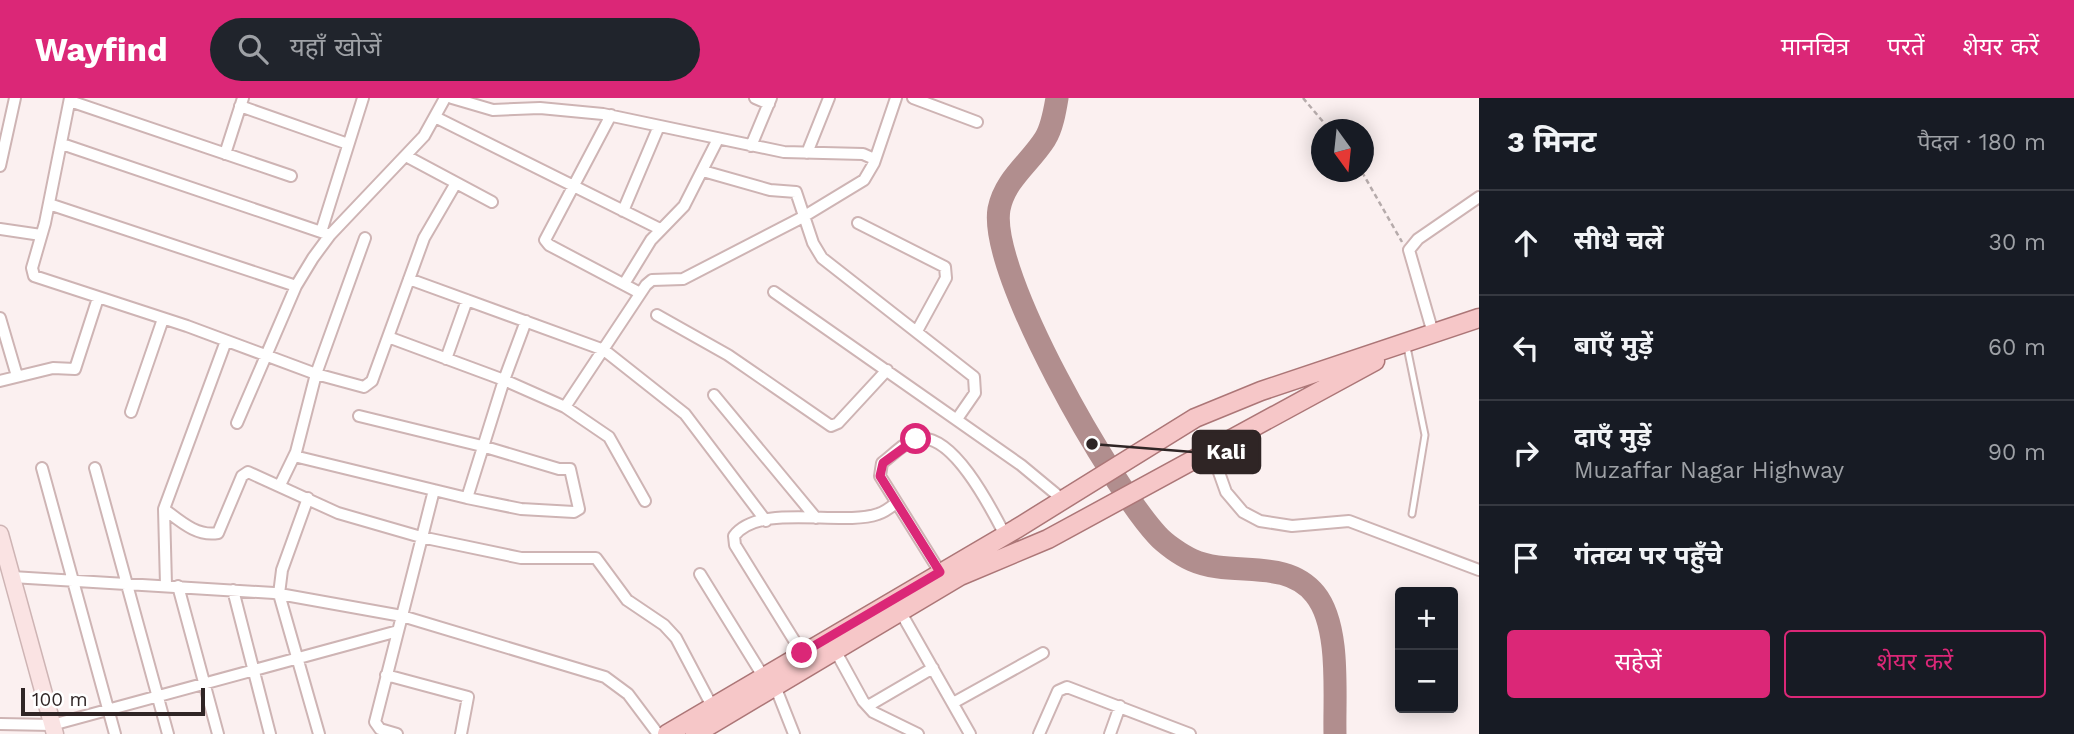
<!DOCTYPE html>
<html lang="hi">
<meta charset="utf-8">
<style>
body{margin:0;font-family:"Work Sans","Noto Sans Devanagari",sans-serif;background:#20242c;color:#f1f3f6}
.controls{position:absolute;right:21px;bottom:21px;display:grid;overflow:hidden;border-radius:7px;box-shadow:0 4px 18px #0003}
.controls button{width:63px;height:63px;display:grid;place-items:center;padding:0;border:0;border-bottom:2px solid #363941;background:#171b24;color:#f1f3f6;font:35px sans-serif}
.compass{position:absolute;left:1311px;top:21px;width:63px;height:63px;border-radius:50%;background:#171b24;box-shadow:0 4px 18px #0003;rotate:165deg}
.scale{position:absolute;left:21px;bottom:18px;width:184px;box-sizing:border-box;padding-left:7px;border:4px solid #2f2525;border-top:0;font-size:19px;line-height:24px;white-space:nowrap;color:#2f2525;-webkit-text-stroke:5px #fff;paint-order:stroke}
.stop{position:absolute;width:21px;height:21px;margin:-16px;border:5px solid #db2777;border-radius:50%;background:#fff}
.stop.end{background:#db2777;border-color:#fff;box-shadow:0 2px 7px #0008}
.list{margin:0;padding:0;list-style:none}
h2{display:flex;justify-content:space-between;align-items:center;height:91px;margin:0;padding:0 28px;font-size:30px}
h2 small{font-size:23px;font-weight:400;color:#9ea1a6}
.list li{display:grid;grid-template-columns:46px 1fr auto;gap:21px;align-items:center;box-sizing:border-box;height:105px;padding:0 28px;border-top:2px solid #363941}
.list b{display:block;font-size:26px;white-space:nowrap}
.list p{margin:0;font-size:23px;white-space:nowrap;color:#9ea1a6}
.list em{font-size:23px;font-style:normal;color:#9ea1a6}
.actions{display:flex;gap:14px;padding:21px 28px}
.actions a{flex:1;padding:16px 0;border:2px solid #db2777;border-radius:7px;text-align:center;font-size:24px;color:#db2777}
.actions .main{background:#db2777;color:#fff}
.icon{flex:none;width:38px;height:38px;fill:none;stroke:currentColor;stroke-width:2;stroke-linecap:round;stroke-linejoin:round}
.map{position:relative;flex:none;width:1479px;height:636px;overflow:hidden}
header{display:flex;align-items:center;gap:42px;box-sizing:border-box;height:98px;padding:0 35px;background:#db2777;color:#fff}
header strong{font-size:33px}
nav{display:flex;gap:38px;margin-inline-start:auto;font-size:24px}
.search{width:490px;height:63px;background:#20242c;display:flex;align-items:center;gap:18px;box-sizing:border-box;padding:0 24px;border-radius:38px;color:#9ea1a6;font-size:26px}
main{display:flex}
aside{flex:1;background:#171b24}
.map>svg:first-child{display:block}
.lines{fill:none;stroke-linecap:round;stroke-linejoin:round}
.river{stroke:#b18e8e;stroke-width:23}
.service-casing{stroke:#ceb4b4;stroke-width:9}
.minor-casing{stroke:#ceb4b4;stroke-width:14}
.secondary-casing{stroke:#ceb4b4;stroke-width:19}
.primary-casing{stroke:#ac7677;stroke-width:21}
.path{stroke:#b6abab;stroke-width:2.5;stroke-dasharray:5 3.5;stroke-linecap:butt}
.service{stroke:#fff;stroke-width:5}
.minor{stroke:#fff;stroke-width:10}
.secondary{stroke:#fae3e3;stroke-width:16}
.primary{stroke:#f6c7c8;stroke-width:18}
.route{stroke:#db2777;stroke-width:9}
.leader{fill:none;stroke:#2f2525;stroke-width:2.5}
.callout-dot{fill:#2f2525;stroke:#fff;stroke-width:2.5}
.callout{fill:#2f2525;stroke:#2f2525;stroke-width:2.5}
.callout-label{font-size:21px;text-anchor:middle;font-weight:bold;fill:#fff}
</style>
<header>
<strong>Wayfind</strong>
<div class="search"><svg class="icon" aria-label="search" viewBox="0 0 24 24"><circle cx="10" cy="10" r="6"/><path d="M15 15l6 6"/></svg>यहाँ खोजें</div>
<nav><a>मानचित्र</a><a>परतें</a><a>शेयर करें</a></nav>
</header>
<main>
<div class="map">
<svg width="1479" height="636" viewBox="0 0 1479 636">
<rect width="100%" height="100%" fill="#fbf0f0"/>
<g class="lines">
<path class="river" d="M1057,0C1055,12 1052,30 1045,41C1030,65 1005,81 999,111C988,175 1112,388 1157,437C1165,446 1181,457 1192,462C1232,480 1285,459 1315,496C1341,528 1334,597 1335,636"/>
<g class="service-casing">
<path id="service" d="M1407,249L1425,337L1412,416"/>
</g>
<g class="minor-casing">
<path id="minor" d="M70,0L45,125L32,170L34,178L187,228L316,276L364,289L372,283L424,140L456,85
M755,0L769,6
M913,0L977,24
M70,3L291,78
M240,8L348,46
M611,17L545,142L549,147L640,195
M435,19L660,131
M62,46L330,137
M751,48L771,0
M807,55L829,0
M225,56L243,0
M406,58L492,104
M874,65L896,0
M0,68L15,0
M703,73L770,92L796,94L813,145L822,160L974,279L975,295L957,321
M49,106L296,188
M623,113L659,28
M858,125L945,169L946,180L917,233
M0,131L41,137
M321,134L363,0
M409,181L604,252L685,316L766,423
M624,186L651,142L684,108L718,41
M774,194L1021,367L1062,401
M657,217L728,257L831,328L838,325L887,272
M0,220L17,278
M1433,235L1409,152L1418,141L1479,99
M388,239L504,282L526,223
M446,261L467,202
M0,283L53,270L75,271L98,200
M714,297L816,420
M565,309L609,339L645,403
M131,314L163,221
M359,318L482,348L559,371H570L579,411L574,414L521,411L467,400
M237,325L296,188L313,160L330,137L424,38L445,0
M1211,352L1226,394L1243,414L1260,423L1292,428L1349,423L1479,472
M294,358L434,392
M42,370L115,636
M95,370L168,636
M280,387L296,354L316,276L365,140
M308,400L282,472L279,496L319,636
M164,411C180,423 197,439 218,435L242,378L248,374L338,415L421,439L521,460H596L627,502L664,527L676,540L714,612
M940,474L880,378L882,365C893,357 905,343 918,341C953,334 992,412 1005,437
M700,476L763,578
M12,479L274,495L402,518L605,579L628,596L658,636
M166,487L164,411L226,243
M178,488L218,636
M233,492L270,636
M900,513L970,636
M835,552L863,603L873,614L918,636
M802,555L735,447L734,438C760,404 841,429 878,416C885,414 891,409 896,405
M386,577L468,599L461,636
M775,588L794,636
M953,605L1043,555
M868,608L933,570
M0,626L52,627L398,533
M397,636L380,631L375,624L434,392L467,400L504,282L565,309L646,187L652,182L683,181L803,119L864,82L874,65L872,60L863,56L784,54L603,16L540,10L493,12L452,0
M1039,636L1058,593L1067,589L1190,636
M1110,636L1120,608"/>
</g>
<g class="secondary-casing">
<path id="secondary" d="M0,436L55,636"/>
</g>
<g class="primary-casing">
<path id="primary" d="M667,636L1016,431L1195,320L1261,293L1479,220
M695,636L960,478L1048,441L1375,263"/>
</g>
<path class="path" d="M1303,0L1330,32
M1362,74L1402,144"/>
<use href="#service" class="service"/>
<use href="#minor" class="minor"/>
<use href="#secondary" class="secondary"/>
<use href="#primary" class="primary"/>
</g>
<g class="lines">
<path class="route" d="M802,555L940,474L880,378L883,365L916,341"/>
</g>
<path class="leader" d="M1092 346L1193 354"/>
<circle class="callout-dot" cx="1092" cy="346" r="7"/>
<rect class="callout" x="1193" y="333" width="67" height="42" rx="7"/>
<g class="callout-label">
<text x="1226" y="361">Kali</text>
</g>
</svg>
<div class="controls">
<button>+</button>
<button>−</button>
</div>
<svg class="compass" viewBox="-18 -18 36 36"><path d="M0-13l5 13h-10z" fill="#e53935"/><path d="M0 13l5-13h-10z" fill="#9ea1a6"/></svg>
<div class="scale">100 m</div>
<div class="stop" style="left:916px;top:341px"></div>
<div class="stop end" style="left:802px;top:555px"></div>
</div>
<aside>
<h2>3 मिनट<small>पैदल · 180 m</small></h2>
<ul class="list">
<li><svg class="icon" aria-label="ahead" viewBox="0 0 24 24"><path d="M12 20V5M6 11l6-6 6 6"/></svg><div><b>सीधे चलें</b></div><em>30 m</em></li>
<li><svg class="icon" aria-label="left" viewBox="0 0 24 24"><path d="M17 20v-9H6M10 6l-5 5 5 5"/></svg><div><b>बाएँ मुड़ें</b></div><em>60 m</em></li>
<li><svg class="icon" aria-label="right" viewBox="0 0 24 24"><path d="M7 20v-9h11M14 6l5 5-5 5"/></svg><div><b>दाएँ मुड़ें</b><p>Muzaffar Nagar Highway</p></div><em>90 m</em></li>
<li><svg class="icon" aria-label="arrive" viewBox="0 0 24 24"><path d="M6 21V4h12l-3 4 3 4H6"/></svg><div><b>गंतव्य पर पहुँचे</b></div></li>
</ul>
<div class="actions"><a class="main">सहेजें</a><a>शेयर करें</a></div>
</aside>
</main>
